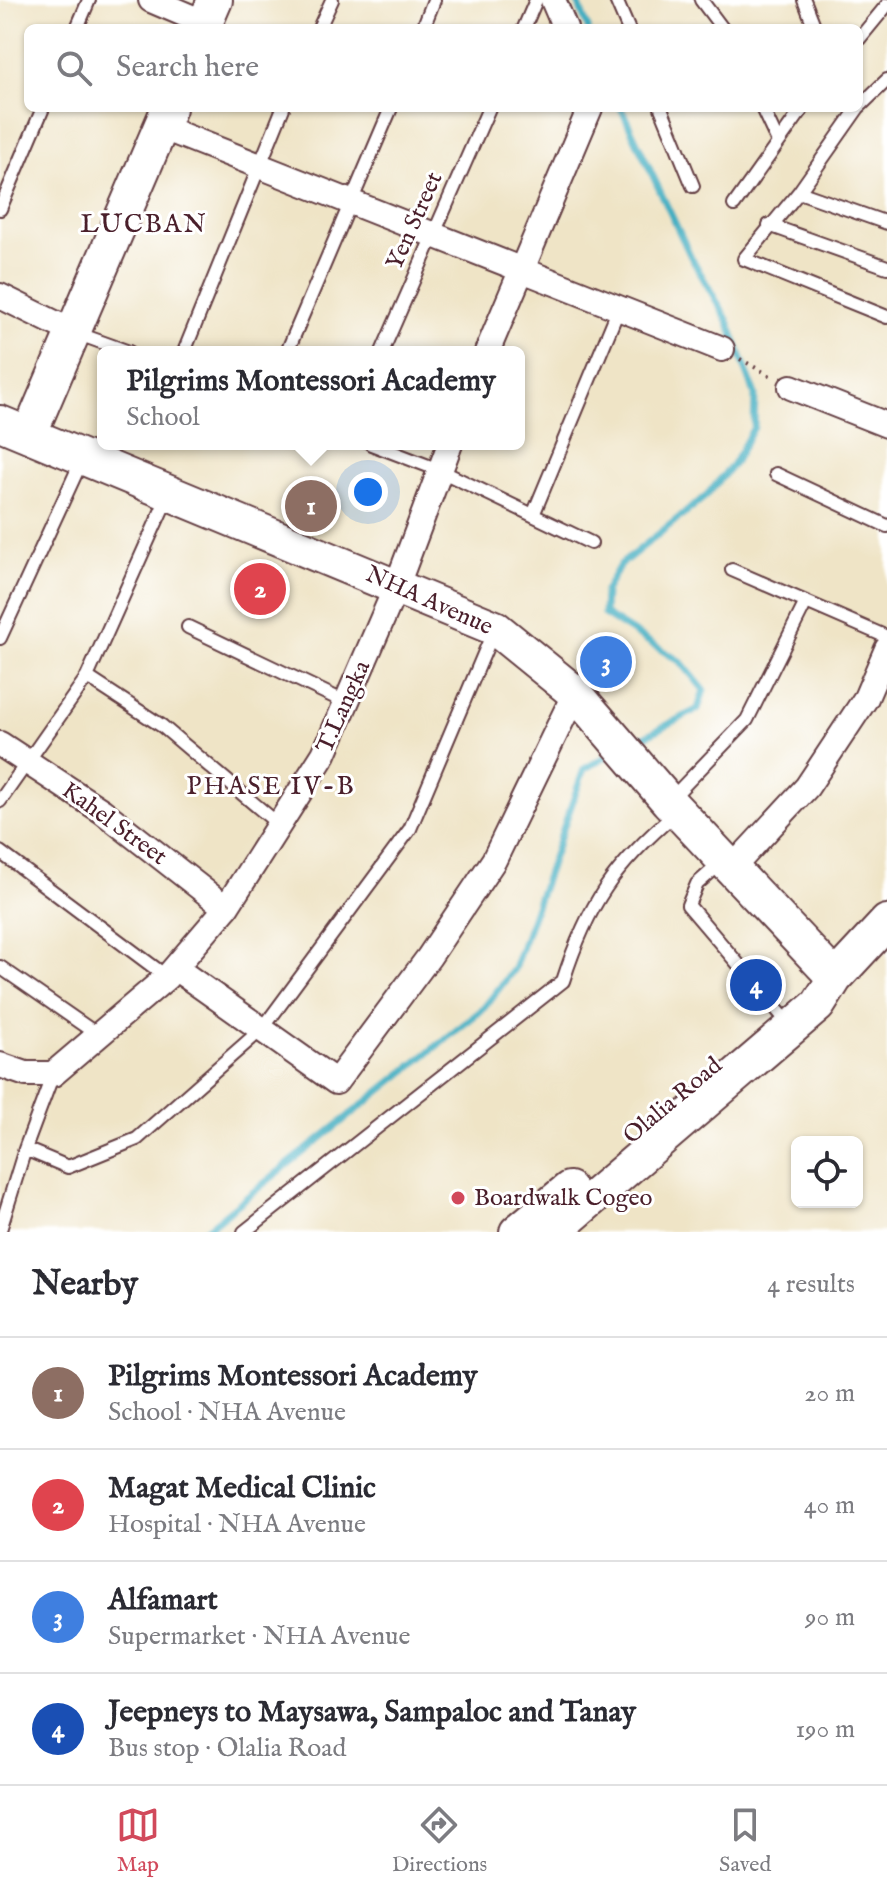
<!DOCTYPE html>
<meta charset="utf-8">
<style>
body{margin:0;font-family:"IM FELL English",serif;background:#f2f2f3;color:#2b2b33}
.controls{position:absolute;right:24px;bottom:24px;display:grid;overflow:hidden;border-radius:12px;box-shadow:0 2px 6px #0004}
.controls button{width:72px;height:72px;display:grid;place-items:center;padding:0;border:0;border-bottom:2px solid #e1e1e2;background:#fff;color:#2b2b33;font:40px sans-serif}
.you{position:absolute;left:368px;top:492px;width:28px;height:28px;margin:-20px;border:6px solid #fff;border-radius:50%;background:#1a73e8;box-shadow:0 0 0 12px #1a73e833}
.badge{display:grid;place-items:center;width:52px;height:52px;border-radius:50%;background:#d1495b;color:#fff;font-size:26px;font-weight:700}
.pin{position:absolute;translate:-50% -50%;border:4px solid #fff;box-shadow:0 2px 8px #0006}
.popup{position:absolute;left:97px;top:346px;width:428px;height:104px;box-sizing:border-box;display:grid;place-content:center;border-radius:12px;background:#fff;filter:drop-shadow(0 2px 6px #0005);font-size:26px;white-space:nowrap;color:#7c7c81}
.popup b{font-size:30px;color:#2b2b33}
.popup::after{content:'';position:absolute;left:50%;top:100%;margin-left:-16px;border:16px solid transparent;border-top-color:#fff}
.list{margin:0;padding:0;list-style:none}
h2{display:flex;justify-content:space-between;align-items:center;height:104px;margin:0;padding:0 32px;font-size:34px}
h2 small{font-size:26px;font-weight:400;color:#7c7c81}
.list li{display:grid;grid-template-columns:52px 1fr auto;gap:24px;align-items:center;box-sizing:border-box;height:112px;padding:0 32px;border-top:2px solid #e1e1e2}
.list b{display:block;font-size:30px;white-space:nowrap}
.list p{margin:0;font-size:26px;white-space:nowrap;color:#7c7c81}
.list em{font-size:26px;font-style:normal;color:#7c7c81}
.icon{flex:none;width:44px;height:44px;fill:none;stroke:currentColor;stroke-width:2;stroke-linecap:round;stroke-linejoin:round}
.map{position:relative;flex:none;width:887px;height:1232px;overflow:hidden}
.search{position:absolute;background:#fff;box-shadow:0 2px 6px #0004;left:24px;right:24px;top:24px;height:88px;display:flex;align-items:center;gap:20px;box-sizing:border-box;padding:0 28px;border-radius:12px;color:#7c7c81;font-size:30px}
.sheet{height:552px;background:#fff}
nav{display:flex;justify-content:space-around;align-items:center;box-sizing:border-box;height:112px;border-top:2px solid #e1e1e2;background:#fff;font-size:22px;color:#7c7c81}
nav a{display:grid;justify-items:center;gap:4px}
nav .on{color:#d1495b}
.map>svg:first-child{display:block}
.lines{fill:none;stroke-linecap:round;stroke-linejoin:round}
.stream{stroke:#42aec1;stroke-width:7}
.lane-casing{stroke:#633d42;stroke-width:16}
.street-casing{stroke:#633d42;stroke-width:28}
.secondary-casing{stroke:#633d42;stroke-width:38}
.path{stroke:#633d42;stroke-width:4;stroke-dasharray:2 6;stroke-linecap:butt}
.lane{stroke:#fff;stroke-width:12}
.street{stroke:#fff;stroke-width:24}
.secondary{stroke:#fff;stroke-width:34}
.poi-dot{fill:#d1495b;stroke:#fff;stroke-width:3}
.labels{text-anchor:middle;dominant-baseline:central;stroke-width:6;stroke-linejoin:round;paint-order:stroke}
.street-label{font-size:24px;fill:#4a1f2b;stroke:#fff}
.poi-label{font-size:24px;fill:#4a1f2b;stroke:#fff;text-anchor:start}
.neighbourhood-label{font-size:26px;letter-spacing:2px;fill:#4a1f2b;stroke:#fff}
</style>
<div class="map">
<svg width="887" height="1232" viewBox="0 0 887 1232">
<rect width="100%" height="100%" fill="#fff"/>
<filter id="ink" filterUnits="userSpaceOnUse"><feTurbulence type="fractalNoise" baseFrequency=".0125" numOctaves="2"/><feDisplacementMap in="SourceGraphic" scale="16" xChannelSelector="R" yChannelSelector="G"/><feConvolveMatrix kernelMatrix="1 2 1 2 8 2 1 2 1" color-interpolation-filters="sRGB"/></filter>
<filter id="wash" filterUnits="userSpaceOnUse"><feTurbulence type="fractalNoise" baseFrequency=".006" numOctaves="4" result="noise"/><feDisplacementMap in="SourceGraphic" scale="32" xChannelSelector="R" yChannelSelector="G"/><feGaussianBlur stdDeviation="1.8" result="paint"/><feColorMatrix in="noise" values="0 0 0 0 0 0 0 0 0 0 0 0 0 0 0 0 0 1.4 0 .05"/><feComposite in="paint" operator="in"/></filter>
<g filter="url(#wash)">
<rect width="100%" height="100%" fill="#efe4c6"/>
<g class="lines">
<path class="stream" d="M577,0L588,28
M621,108L691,257L728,321L755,394L754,427L734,463L706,496L620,565L605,591L604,614L681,662L704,690L698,709L632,743
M203,1232L483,1009L514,969L584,769L614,752"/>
</g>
</g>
<g filter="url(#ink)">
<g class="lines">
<g class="lane-casing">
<path id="lane" d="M616,0L628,28
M701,0L722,28
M804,0L815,28
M77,28L89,0
M319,28L332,0
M423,28L434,0
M524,28L536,0
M859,39L887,5
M859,107L887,80
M661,108L693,186
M762,108L777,140
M858,108L799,192L744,259L887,317
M799,192L887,223
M734,205L803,108
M0,209L43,108
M769,225L887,267
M76,333L129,352
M184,352L283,108
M287,352L391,108
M382,352L489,108
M371,444L439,470L591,543
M776,474L887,526
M533,515L619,308
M732,570L887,637
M188,627L347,703
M0,638L82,460
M87,677L162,726L278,824
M671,799L747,720L806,602
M0,801L87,677L168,496
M0,852L167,977
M722,862L697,884L688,905L790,1025
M0,967L98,1035
M25,1149L68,1167L137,1139L263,1028L410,829L494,630
M0,1230L25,1149L53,1074
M244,1232L563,981C588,903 614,866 676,813"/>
</g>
<g class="street-casing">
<path id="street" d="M151,0L205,23
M553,0L565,28
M161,127L722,349
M0,296L73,332
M487,352L590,108
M791,387L887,425
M0,744L102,811L226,908
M733,867L807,787L866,698L887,649
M175,968L336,1082L429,957L494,860L575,693
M0,1065L26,1074H53L167,977L226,908L324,754L397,585L450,444"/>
</g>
<g class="secondary-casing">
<path id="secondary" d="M203,28L215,0
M0,423L495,628L575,693L668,801L835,978
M29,435L169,108
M517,1232L569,1189
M553,1232L818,1005L835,978L887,922"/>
</g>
<path class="path" d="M740,359L771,376"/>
<use href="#lane" class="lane"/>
<use href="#street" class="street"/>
<use href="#secondary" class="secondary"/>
</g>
</g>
<circle class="poi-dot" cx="458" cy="1198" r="8"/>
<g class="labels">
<g class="street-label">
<text transform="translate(415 221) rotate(-66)">Yen Street</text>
<text transform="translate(429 601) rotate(24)">NHA Avenue</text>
<text transform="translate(344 707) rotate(-66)">T.Langka</text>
<text transform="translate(114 824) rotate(36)">Kahel Street</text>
<text transform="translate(673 1101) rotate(-40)">Olalia Road</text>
</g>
<g class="poi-label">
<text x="474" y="1198">Boardwalk Cogeo</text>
</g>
<g class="neighbourhood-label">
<text x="144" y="224">LUCBAN</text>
<text x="271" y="786">PHASE IV-B</text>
</g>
</g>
</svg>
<div class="controls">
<button><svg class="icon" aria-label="locate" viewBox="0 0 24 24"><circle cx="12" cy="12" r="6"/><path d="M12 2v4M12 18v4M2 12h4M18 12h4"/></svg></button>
</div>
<div class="you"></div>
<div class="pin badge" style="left:311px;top:506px;background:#8d6e63">1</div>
<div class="popup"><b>Pilgrims Montessori Academy</b>School</div>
<div class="pin badge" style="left:260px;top:589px;background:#e0444e">2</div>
<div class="pin badge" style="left:606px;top:662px;background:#3f7fe0">3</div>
<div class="pin badge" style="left:756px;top:985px;background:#1a4fb4">4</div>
<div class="search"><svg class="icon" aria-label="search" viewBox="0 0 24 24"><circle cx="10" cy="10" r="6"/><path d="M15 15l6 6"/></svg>Search here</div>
</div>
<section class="sheet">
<h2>Nearby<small>4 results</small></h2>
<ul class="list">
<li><span class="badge" style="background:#8d6e63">1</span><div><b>Pilgrims Montessori Academy</b><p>School · NHA Avenue</p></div><em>20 m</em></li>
<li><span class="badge" style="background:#e0444e">2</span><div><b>Magat Medical Clinic</b><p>Hospital · NHA Avenue</p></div><em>40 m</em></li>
<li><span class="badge" style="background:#3f7fe0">3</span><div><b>Alfamart</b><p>Supermarket · NHA Avenue</p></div><em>90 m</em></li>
<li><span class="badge" style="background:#1a4fb4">4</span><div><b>Jeepneys to Maysawa, Sampaloc and Tanay</b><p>Bus stop · Olalia Road</p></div><em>190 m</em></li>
</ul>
</section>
<nav>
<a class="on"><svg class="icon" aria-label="map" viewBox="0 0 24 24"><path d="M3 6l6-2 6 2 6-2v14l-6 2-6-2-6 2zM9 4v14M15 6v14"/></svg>Map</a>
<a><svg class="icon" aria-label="directions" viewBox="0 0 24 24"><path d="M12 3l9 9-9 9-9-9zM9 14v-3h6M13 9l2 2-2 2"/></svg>Directions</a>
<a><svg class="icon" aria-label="saved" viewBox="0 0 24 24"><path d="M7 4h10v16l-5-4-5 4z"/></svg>Saved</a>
</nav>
